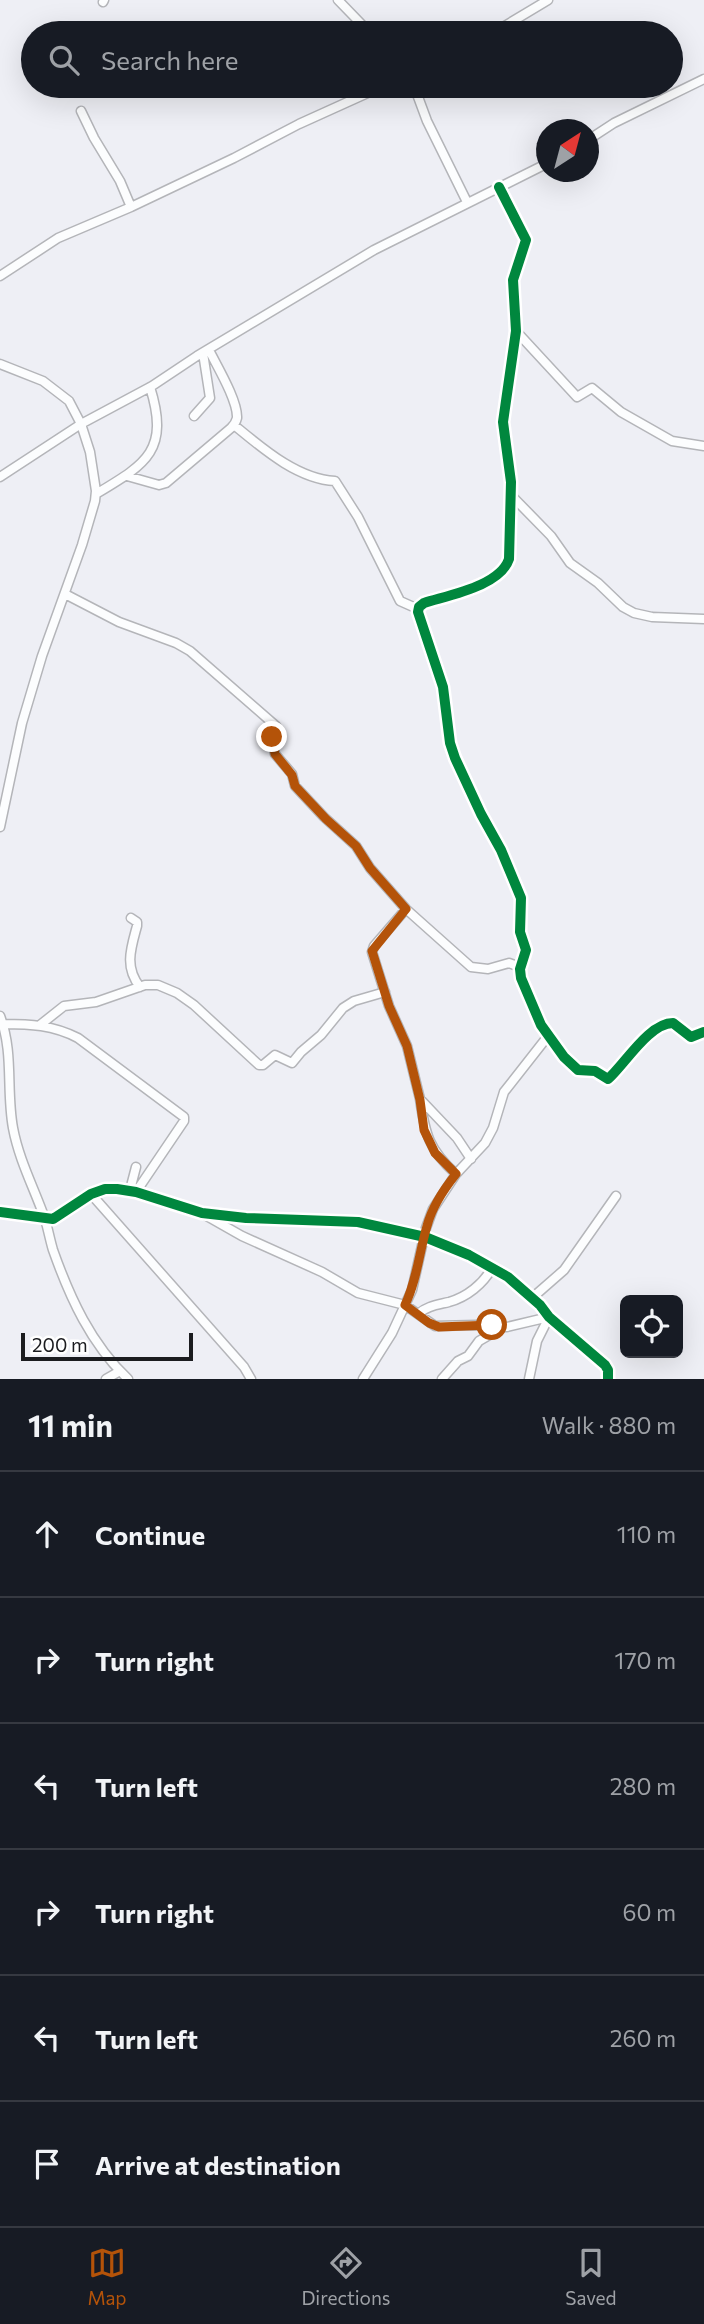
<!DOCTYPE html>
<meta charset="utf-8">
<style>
body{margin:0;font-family:Commissioner,sans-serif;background:#242831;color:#f1f3f6}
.controls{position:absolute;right:21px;bottom:21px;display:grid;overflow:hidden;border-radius:10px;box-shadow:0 7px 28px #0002}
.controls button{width:63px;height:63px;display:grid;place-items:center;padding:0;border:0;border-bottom:2px solid #363941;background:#171b24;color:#f1f3f6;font:35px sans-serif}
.compass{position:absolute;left:536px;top:119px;width:63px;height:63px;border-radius:50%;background:#171b24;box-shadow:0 7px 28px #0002;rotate:36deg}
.scale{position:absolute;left:21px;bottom:18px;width:172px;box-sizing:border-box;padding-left:7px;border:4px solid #1b1c1f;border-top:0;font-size:19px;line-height:24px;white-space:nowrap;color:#1b1c1f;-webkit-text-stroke:5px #fff;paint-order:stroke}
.stop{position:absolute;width:21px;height:21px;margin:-16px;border:5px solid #b45309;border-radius:50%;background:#fff}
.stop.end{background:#b45309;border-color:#fff;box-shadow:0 2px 7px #0008}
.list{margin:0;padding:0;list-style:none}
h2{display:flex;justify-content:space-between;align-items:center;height:91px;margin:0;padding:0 28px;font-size:30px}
h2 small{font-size:23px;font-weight:400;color:#9ea1a6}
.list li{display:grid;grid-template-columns:46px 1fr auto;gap:21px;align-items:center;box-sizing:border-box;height:126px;padding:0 28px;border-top:2px solid #363941}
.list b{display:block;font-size:26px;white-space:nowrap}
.list em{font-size:23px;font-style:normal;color:#9ea1a6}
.icon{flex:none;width:38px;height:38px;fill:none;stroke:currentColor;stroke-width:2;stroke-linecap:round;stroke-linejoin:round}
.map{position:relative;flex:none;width:704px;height:1379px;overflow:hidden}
.search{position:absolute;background:#171b24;box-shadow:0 7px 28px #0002;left:21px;right:21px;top:21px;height:77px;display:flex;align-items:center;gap:18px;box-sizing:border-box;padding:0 24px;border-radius:38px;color:#9ea1a6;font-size:26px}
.sheet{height:847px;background:#171b24}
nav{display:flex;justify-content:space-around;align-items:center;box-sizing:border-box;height:98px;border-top:2px solid #363941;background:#171b24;font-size:19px;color:#9ea1a6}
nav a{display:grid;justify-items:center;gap:4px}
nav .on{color:#b45309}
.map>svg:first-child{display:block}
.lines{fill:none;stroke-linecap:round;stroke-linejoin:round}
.minor-casing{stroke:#b4b5b9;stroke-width:11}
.minor{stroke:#fcfdfe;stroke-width:8}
.cycleway-casing{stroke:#fff;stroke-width:15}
.cycleway{stroke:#00873e;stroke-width:10}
.route{stroke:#b45309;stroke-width:9}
</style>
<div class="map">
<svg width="704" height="1379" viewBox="0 0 704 1379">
<rect width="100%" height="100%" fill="#eeeff5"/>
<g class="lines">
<g class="minor-casing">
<path id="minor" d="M338,0L370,33
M103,2L104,0
M493,33L548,0
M414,86L427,121L467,202
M81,111L94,138L120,181L131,207
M588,140L614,123L704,79
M499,187L526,240L513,280L516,331L503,422L511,482L509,559C500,586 449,595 424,603L419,607L418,612L443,687L450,743L455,758L481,814L501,850L521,898L520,932L526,950L520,969L521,978L541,1025L564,1057L578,1070L595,1071L608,1079C625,1064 649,1023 673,1023L691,1037L704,1032
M0,276L58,238L131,207L234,158L299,124L383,86
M516,331L577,397L592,388L621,412L672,441L704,446
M0,364L43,381L69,401L81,424L90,452L96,491L95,501L82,545L42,656L22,723L0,827
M194,416L210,398L203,353
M234,425C262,448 297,479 335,481L358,517L400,601L418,609
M127,476L159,485L166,483L231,428C234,425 236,422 237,418C238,401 217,366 209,350
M0,477L81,424L152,386L197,356L374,250L546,164
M96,494C146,464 170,451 150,387
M510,494L551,536L570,563L598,583L623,607L634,613L652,617L704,619
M65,594L119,622L176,643L190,651L276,726L272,737L275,754L292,774L295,786L324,817L356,846L370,868L406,909L471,967L488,969L509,963L520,967
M406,909L374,946L372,952L389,1006L407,1046L420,1099L457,1138L471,1159
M131,918L137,922V926C131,948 124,967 140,987
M0,1016C14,1053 6,1090 13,1128C19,1160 34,1188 45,1219C48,1229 50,1240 53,1250C70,1298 91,1344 128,1379
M3,1024C30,1024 53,1025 78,1038L184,1117V1121L136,1192
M40,1025L64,1006L96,1002L145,985H158L177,993L194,1005L259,1065H263L275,1055L292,1063L301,1052L321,1035L343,1008L354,1001L385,992
M420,1099C425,1134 429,1150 456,1174
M130,1190L136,1167
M91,1194L244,1367L251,1379
M0,1212L53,1219L91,1194L105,1189H117L136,1192L202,1213L246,1218L358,1222L425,1237L469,1255L508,1277L540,1305L549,1317L605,1365L608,1370V1379
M205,1215L242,1236L322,1272L358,1293L405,1305L435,1326L477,1325L507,1327L549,1317
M532,1298L564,1270L616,1196
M418,1314C427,1306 437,1305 449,1302C467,1297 483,1284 492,1268
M106,1379L120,1371
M363,1379L392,1333L412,1290L426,1228L433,1209L456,1174L485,1143L493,1128L504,1092L548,1036
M442,1379L458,1361L468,1356L479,1341L503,1327
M529,1379L537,1341L549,1317"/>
</g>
<use href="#minor" class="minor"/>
<g class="cycleway-casing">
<path id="cycleway" d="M499,187L526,240L513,280L516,331L503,422L511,482L509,559C500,586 449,595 424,603L419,607L418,612L443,687L450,743L455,758L481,814L501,850L521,898L520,932L526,950L520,969L521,978L541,1025L564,1057L578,1070L595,1071L608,1079C625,1064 649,1023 673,1023L691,1037L704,1032
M0,1212L53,1219L91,1194L105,1189H117L136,1192L202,1213L246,1218L358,1222L425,1237L469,1255L508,1277L540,1305L549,1317L605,1365L608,1370V1379"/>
</g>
<use href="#cycleway" class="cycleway"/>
</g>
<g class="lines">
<path class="route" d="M272,737L275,754L292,775L295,786L326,819L356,846L370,868L406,909L372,951L389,1006L407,1046L420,1100L424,1130L435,1153L456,1174C444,1189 432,1207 427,1226C419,1253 417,1280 405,1305L429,1323L439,1327L492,1325"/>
</g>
</svg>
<div class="controls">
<button><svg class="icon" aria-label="locate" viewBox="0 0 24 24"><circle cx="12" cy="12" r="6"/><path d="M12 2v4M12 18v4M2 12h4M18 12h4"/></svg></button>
</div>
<svg class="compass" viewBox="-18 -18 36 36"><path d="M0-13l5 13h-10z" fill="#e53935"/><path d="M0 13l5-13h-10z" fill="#9ea1a6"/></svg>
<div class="scale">200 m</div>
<div class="stop" style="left:492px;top:1325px"></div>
<div class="stop end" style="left:272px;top:737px"></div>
<div class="search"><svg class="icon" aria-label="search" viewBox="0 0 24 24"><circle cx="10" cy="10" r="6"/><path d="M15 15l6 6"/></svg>Search here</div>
</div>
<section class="sheet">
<h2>11 min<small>Walk · 880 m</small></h2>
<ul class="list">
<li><svg class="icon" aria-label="ahead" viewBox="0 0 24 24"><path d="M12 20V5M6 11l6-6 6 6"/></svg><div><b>Continue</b></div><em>110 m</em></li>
<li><svg class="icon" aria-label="right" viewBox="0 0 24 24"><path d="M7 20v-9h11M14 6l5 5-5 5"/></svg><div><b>Turn right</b></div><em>170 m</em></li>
<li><svg class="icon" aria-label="left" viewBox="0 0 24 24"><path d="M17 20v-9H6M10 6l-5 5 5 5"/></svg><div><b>Turn left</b></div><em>280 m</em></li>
<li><svg class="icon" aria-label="right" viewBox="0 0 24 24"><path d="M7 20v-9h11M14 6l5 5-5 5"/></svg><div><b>Turn right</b></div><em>60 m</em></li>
<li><svg class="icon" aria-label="left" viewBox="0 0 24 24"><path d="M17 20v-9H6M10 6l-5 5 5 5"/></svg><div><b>Turn left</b></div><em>260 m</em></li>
<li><svg class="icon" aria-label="arrive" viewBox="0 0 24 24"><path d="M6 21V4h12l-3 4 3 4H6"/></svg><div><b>Arrive at destination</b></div></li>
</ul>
</section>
<nav>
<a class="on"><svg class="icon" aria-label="map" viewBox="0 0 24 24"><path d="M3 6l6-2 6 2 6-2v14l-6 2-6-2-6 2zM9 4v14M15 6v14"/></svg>Map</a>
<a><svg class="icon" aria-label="directions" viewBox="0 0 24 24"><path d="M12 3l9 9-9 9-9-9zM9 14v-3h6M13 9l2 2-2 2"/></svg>Directions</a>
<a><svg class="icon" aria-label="saved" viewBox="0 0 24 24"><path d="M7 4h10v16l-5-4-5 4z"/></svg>Saved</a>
</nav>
